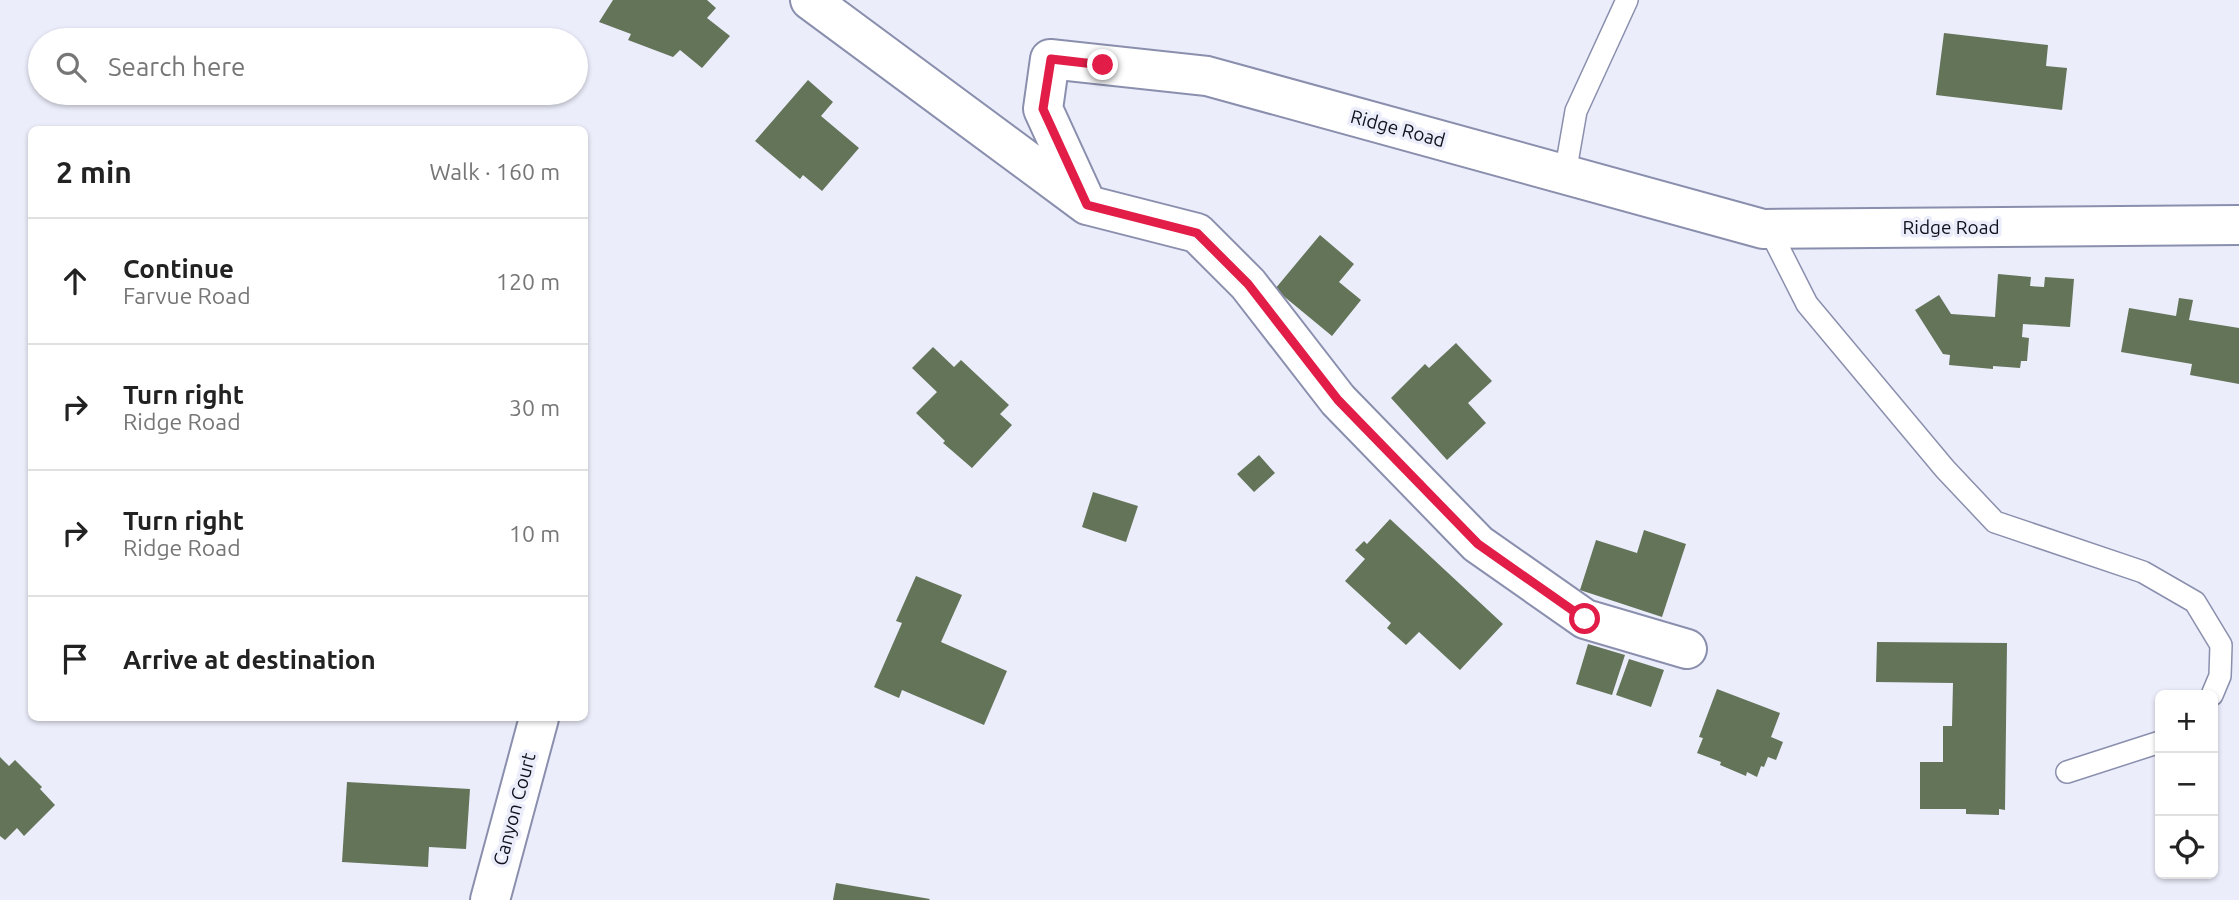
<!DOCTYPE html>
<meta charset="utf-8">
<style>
body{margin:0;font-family:Ubuntu,sans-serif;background:#f6f6f6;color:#222}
.controls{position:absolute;right:21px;bottom:21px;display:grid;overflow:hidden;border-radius:10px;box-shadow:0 2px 5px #0004}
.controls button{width:63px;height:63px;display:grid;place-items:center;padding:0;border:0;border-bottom:2px solid #e0e0e0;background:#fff;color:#222;font:35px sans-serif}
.stop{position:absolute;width:21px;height:21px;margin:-16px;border:5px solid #e11d48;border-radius:50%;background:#fff}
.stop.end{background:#e11d48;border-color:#fff;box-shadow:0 2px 7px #0008}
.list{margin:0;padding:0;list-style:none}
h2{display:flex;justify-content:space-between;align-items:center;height:91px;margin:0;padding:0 28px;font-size:30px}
h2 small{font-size:23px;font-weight:400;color:#767676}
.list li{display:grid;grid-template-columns:46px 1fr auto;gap:21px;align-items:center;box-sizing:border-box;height:126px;padding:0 28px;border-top:2px solid #e0e0e0}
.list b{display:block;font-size:26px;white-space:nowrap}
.list p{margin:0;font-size:23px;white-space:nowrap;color:#767676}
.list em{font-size:23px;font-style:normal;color:#767676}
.icon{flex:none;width:38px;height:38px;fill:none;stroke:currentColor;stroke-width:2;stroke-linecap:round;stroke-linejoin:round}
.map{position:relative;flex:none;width:2239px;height:900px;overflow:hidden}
.search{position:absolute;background:#fff;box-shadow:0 2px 5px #0004;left:28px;top:28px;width:560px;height:77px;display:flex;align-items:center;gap:18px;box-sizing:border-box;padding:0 24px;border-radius:38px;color:#767676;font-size:26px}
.panel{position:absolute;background:#fff;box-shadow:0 2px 5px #0004;left:28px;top:126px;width:560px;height:595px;border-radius:10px}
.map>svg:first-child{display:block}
.building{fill:#637459}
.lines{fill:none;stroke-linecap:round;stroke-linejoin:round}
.service-casing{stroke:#8a8fad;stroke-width:24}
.minor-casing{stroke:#8a8fad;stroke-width:42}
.service{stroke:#fff;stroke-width:21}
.minor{stroke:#fff;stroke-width:38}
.route{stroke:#e11d48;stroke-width:9}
.labels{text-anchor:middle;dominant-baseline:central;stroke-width:7;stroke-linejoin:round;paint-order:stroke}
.street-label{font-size:19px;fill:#10111c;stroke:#ebedfb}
</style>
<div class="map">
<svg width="2239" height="900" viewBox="0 0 2239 900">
<rect width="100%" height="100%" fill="#ebedfb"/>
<path class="building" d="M613,0H707L716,8L707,18L730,36L702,68L680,50L673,57L628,40L631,34L599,22Z
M1944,33L2048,45L2046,66L2067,68L2062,110L1936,95Z
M808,80L833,102L821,116L859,148L822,191L803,175L800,179L755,141Z
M1320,235L1354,264L1339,282L1361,300L1332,336L1275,289Z
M1998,274L2031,277L2030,286L2044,287L2045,277L2074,279L2070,327L2023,324L2022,337L2029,338L2027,361H2021L2020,368L1993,366V369L1949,365L1950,355L1943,354L1915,310L1939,295L1951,314L1995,317Z
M2179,298L2193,300L2189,320L2239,328V384L2190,375L2192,364L2121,352L2129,308L2176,316Z
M1456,343L1492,381L1468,403L1486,423L1447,460L1391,398L1425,364L1429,368Z
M933,347L954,367L961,360L1009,405L1000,414L1012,425L972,468L943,443L945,441L916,413L937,392L912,368Z
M1259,455L1275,473L1254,492L1237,474Z
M1093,492L1138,506L1126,542L1082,527Z
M1390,519L1503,624L1460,670L1419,632L1406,645L1387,628L1391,623L1345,581L1365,559L1355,550L1364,541L1367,544Z
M1644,530L1686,544L1662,617L1580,590L1596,540L1637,553Z
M916,576L962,595L941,642L1007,671L984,725L902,690L899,698L874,687L902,623L896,621Z
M1877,642L2007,643L2005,810L1999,809V815L1966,814V809H1920V762H1943V726H1952L1953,683L1876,682Z
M1588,644L1625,655L1612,695L1576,684Z
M1629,659L1664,670L1651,707L1616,695Z
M1717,689L1780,713L1771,737L1783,742L1776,760L1768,757L1764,767L1761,766L1757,777L1747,772L1746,776L1720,765L1721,762L1697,753L1703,738L1699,737Z
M0,757L9,766L15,760L42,787L40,789L55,805L24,836L17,828L5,840L0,836Z
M347,782L470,789L466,849L429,847L428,867L342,862Z
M836,883L930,899L929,900H833Z"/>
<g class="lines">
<g class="service-casing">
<path id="service" d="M1565,174L1576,111L1627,0
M1769,229L1807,304L1945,469L1995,522L2143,572L2195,602L2221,645L2220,676L2212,695
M2067,772L2160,742"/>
</g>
<g class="minor-casing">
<path id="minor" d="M810,0L1087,205L1043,109L1050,59L1207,76L1763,229L2239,225
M1087,205L1197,233L1248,284L1338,400L1478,544L1585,619L1687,649
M490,900L539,718"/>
</g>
<use href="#service" class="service"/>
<use href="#minor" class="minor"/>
</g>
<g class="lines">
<path class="route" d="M1103,65L1051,59L1043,109L1087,205L1197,233L1248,284L1338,400L1478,544L1585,619"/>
</g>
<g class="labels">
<g class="street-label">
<text transform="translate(1398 128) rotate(15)">Ridge Road</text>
<text x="1951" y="227">Ridge Road</text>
<text transform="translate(514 809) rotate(-75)">Canyon Court</text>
</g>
</g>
</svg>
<div class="controls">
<button>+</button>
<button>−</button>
<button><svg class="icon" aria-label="locate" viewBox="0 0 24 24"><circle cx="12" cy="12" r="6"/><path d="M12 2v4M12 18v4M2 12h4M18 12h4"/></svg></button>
</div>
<div class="stop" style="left:1585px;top:619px"></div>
<div class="stop end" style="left:1103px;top:65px"></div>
<div class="search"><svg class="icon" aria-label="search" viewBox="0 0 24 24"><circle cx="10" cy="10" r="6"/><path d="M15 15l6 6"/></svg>Search here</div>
<section class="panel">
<h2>2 min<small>Walk · 160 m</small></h2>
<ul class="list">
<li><svg class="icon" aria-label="ahead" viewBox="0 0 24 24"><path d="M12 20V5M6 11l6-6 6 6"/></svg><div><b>Continue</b><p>Farvue Road</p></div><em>120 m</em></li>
<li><svg class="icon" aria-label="right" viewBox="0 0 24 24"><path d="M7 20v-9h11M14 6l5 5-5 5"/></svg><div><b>Turn right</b><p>Ridge Road</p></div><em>30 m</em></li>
<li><svg class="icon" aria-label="right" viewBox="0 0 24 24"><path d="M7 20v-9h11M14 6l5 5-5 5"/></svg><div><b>Turn right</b><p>Ridge Road</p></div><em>10 m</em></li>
<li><svg class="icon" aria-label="arrive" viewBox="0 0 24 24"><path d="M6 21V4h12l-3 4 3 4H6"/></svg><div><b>Arrive at destination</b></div></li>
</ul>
</section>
</div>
